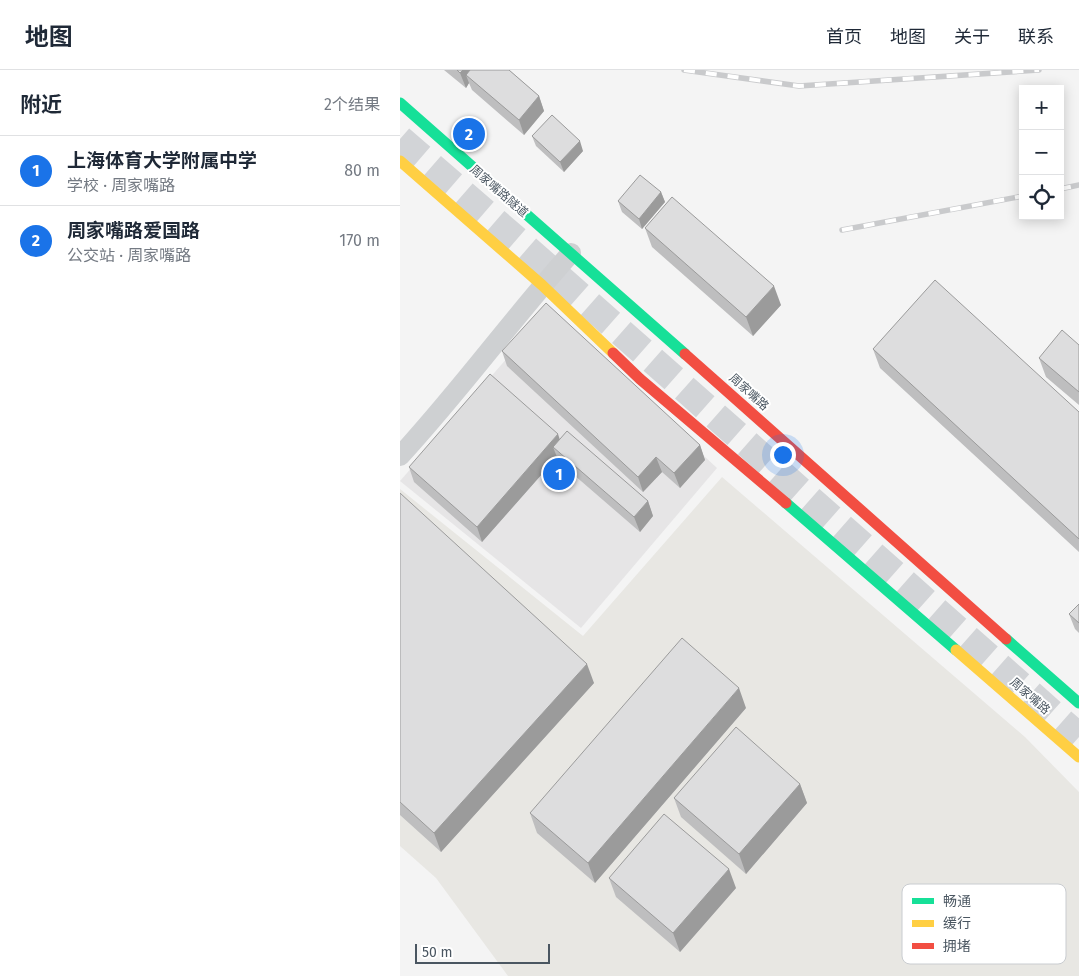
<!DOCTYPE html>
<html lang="zh">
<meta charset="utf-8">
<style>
body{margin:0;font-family:"Fira Sans","Noto Sans SC",sans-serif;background:#f6f6f7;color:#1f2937}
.controls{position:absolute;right:15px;top:15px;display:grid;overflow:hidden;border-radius:0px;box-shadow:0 2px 12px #0003}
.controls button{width:45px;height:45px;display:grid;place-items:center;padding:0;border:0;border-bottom:1px solid #e0e1e3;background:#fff;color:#1f2937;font:25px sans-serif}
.scale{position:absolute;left:15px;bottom:12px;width:135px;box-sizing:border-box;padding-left:5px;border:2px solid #4a5661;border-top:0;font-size:14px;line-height:18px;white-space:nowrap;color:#4a5661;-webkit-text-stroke:4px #fff;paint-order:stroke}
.you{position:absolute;left:382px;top:384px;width:18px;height:18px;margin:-12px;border:4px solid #fff;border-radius:50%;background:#1a73e8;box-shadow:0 0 0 8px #1a73e833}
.badge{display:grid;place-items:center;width:32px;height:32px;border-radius:50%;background:#1a73e8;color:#fff;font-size:16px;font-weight:700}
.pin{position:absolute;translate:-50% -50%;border:2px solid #fff;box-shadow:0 1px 5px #0006}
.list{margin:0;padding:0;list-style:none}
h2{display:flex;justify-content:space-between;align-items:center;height:65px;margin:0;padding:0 20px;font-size:21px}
h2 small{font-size:16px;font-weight:400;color:#747a83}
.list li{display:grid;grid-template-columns:32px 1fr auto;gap:15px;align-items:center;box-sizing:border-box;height:70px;padding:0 20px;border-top:1px solid #e0e1e3}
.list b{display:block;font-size:19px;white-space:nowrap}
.list p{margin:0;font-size:16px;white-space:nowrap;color:#747a83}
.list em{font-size:16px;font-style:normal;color:#747a83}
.icon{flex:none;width:28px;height:28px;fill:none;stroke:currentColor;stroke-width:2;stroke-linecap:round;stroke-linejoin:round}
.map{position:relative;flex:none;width:679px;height:906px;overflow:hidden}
header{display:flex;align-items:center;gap:30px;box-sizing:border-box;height:70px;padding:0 25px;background:#fff;border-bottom:1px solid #e0e1e3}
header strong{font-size:24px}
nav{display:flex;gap:28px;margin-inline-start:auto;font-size:18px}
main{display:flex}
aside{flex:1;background:#fff}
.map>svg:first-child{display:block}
.commercial{fill:#e8e7e3}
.education{fill:#e6e5e6}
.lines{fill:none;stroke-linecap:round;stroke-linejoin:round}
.primary-tunnel{stroke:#d2d4d7;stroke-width:28;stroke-dasharray:28 14;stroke-linecap:butt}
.street{stroke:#ced0d2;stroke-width:20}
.fast{stroke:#16e098;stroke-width:11}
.slow{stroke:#ffcf43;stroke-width:11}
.jam{stroke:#f24e42;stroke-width:11}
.rail-casing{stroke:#c9cacc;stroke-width:5.5}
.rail{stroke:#fff;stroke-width:4;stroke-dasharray:11;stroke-linecap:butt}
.wall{fill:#bebebf}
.shaded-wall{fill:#9b9b9b}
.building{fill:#ddddde;stroke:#9b9b9b}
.labels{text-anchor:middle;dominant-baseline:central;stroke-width:4;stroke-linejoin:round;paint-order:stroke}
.street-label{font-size:12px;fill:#4a5661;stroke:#fff}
.key{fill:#fff;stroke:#c9ccd0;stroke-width:1}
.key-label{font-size:14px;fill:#4a5661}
</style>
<header>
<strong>地图</strong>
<nav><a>首页</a><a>地图</a><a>关于</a><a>联系</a></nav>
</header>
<main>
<aside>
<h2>附近<small>2个结果</small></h2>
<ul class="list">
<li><span class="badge">1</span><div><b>上海体育大学附属中学</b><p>学校 · 周家嘴路</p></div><em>80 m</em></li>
<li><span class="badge">2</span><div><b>周家嘴路爱国路</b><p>公交站 · 周家嘴路</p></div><em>170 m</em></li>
</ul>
</aside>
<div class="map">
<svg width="679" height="906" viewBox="0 0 679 906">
<rect width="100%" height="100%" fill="#f4f4f4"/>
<path class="commercial" d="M322,407L625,667L679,722V906H108L36,808L0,776V419L183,566Z"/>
<path class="education" d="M148,241L317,398L181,558L0,411Z"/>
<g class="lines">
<path class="primary-tunnel" d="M0,69L128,180L679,667"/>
<path class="street" d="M0,386C60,321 112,249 171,183"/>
<path class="fast" d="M0,33L285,284
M386,433L556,580
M606,569L679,633"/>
<path class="slow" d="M0,91L142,215L213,283
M556,580L679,687"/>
<path class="jam" d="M213,283L240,309L386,433
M285,284L606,569"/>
<g class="rail-casing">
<path id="rail" d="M284,0L399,16L639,0
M660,119L679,115
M442,160L623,126"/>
</g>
<use href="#rail" class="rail"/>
</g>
<path class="wall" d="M44,0H109L139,26L144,41L124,65L72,20L69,13L66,18Z
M132,66L183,81L164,102L136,76Z
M261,122L265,132L242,159L222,142L218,131Z
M245,158L381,235L353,266L252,177Z
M679,275V335L646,307L639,288Z
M473,279L679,342V482L480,298Z
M102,281L300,375L305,390L280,418L262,402L243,422L107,296Z
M160,369L248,431L253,446L240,462L159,392L157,387L82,472L14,412L9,397Z
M0,423L194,613L41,782L0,745Z
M679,534V563L675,559L669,544Z
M346,638L195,813L137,763L130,743Z
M400,714L407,733L346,804L281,747L274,728Z
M209,808L336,818L280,882L216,827Z"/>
<path class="shaded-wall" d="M63,0H80L66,5L69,13L66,18L60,3Z
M139,26L144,41L124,65L119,50Z
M180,71L183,81L164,102L160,92Z
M261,122L265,132L242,159L239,149Z
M374,216L381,235L353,266L346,247Z
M158,364L163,379L153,377L157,387L82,472L77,457Z
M300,375L305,390L280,418L274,403Z
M256,387L262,402L243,422L238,407Z
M248,431L253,446L240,462L234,447Z
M187,594L194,613L41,782L34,763Z
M339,618L346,638L195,813L188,793Z
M400,714L407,733L346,804L339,784Z
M329,799L336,818L280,882L273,863Z"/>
<path class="building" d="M57,0H63L60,3Z
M70,0H109L139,26L119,50L66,5Z
M152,45L180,71L160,92L132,66Z
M240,105L261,122L239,149L218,131Z
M272,127L374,216L346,247L245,158Z
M535,210L679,342V469L473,279Z
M146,233L300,375L274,403L256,387L238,407L102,281Z
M662,260L679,275V322L639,288Z
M90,304L158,364L77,457L9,397Z
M167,361L248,431L234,447L153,377Z
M0,423L187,594L34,763L0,732Z
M679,534V553L669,544Z
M282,568L339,618L188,793L130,743Z
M336,657L400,714L339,784L274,728Z
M264,744L329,799L273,863L209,808Z"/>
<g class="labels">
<g class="street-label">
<text transform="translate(99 121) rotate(41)">周家嘴路隧道</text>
<text transform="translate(349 322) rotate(42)">周家嘴路</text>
<text transform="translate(630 626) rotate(41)">周家嘴路</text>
</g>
</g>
<rect x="502" y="814" width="164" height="80" rx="8" class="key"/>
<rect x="512" y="828" width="22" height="6" fill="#16e098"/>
<rect x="512" y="850" width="22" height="7" fill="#ffcf43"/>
<rect x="512" y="873" width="22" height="6" fill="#f24e42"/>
<g class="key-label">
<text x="543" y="836">畅通</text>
<text x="543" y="858">缓行</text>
<text x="543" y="881">拥堵</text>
</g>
</svg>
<div class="controls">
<button>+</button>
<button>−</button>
<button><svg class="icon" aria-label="locate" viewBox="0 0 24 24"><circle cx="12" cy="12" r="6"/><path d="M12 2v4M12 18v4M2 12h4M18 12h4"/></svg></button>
</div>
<div class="scale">50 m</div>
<div class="you"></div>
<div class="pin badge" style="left:159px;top:404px">1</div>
<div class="pin badge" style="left:69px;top:64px">2</div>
</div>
</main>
